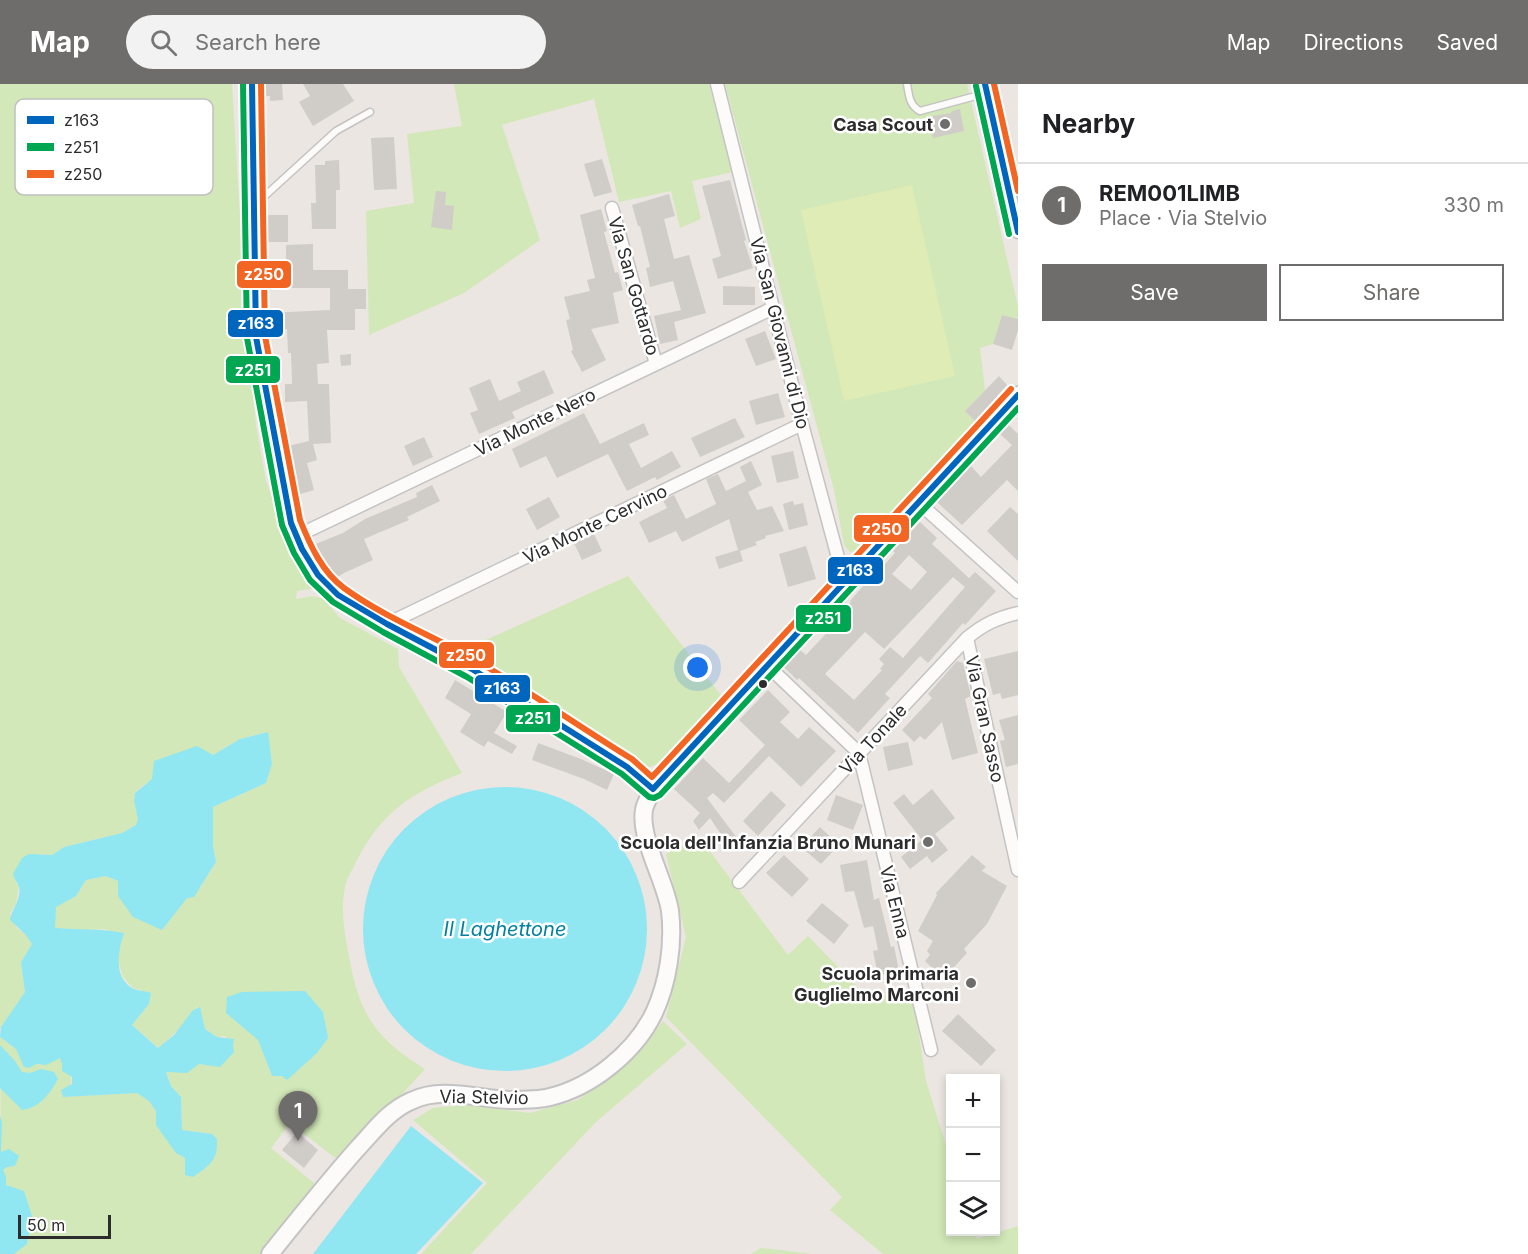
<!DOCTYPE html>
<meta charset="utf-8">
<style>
body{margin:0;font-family:Inter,sans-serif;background:#f2f2f2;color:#202124}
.controls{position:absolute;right:18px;bottom:18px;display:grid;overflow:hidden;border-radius:0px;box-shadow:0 3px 9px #0003}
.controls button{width:54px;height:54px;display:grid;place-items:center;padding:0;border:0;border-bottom:2px solid #e0e0e0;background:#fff;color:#202124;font:30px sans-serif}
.scale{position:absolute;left:18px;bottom:15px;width:93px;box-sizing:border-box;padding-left:6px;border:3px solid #2c2c2c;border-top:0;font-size:16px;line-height:21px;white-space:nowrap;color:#2c2c2c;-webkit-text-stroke:4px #fff;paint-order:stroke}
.you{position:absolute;left:698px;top:584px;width:21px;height:21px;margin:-15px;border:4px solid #fff;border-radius:50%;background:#1a73e8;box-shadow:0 0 0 9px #1a73e833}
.badge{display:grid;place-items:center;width:39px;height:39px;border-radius:50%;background:#6f6d6b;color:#fff;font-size:20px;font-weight:700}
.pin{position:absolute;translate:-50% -50px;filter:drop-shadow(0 2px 3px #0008)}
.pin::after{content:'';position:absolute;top:32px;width:21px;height:18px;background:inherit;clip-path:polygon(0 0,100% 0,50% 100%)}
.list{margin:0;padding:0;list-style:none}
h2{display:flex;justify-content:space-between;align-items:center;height:78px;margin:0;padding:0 24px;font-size:26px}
h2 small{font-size:20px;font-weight:400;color:#757577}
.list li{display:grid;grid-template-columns:39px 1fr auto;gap:18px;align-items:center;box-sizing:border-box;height:84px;padding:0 24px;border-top:2px solid #e0e0e0}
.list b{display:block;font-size:22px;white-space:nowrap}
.list p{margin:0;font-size:20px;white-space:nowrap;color:#757577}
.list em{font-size:20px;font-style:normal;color:#757577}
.actions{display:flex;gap:12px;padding:18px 24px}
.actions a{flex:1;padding:14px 0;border:2px solid #6f6d6b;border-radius:0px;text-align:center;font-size:21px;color:#6f6d6b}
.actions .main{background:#6f6d6b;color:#fff}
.icon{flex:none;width:33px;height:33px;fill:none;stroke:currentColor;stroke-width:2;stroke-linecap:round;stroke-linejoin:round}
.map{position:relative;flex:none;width:1018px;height:1170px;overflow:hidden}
header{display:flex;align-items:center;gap:36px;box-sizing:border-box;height:84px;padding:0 30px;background:#6f6d6b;color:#fff}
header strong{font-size:28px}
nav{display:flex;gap:33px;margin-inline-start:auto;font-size:21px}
.search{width:420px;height:54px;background:#f2f2f2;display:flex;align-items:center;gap:15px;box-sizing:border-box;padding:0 21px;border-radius:33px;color:#757577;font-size:22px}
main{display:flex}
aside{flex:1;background:#fff}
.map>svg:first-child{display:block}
.green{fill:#d2e8b8;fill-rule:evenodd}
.pitch{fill:#dfecb5}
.water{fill:#90e6f1}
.building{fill:#d0ccc8;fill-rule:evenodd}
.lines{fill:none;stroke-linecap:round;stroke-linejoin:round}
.lane-casing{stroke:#c4c3c3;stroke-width:9}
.street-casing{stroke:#c4c3c3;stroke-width:15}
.secondary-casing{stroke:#c4c3c3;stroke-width:20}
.lane{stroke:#fcfbfa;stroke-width:6}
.street{stroke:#fcfbfa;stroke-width:12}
.secondary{stroke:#fcfbfa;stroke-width:16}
.bus-1-casing{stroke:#fff;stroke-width:10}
.bus-2-casing{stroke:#fff;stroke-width:10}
.bus-3-casing{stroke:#fff;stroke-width:10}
.bus-1{stroke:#0065bd;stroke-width:6}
.bus-2{stroke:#00a651;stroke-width:6}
.bus-3{stroke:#f26522;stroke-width:6}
.poi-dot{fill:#6f6d6b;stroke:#fff;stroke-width:2}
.bus-dot{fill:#2c2c2c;stroke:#fff;stroke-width:2}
.labels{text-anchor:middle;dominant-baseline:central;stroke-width:5;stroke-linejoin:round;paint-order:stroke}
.poi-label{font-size:18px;font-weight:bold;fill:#2c2c2c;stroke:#fff;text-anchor:end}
.street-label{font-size:18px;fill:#2c2c2c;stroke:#fff}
.water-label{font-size:20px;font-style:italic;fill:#0381a2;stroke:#fff}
.key{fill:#fff;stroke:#c0c0c0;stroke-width:1.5}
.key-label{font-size:16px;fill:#2c2c2c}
.line-badge{stroke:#fff;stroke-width:2}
.badge-label{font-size:16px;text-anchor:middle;font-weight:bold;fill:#fff}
</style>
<header>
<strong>Map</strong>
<div class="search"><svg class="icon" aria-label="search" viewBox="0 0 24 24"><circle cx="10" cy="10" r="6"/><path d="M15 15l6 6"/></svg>Search here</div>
<nav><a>Map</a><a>Directions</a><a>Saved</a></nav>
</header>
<main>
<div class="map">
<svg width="1018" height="1170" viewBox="0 0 1018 1170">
<rect width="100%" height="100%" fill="#ebe6e1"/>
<path class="green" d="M0,0H232L247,247L256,341L266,397L298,485L316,504L297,507L296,515L313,512L324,515L340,534L398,565L399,583L462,689C411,709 381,728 356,778C353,785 348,792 346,799C340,822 344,848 349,872C359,930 375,954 425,985L343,1075L334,1073L290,1039L271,1064L319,1103L264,1170H14L27,1159L32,1132L6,1101L3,1086L7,1083L1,1068L0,953L16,965L22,976L40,981L60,974C69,995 79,991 63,1013L137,1008L149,1016L156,1026L176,1069L212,1050L182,1046L181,1013L171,1002L166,987L198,980L220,982L234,968L225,952L217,953L205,945L199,923L193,926L185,939L159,964L132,941L149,920L141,906L133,904L123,893L118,877V867L107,845L81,846L54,844L56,822L76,812L86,796L106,792L118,797L162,846L187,813L200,804L216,778L213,762V723L266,699L272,680L267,648L240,655L213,671L152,696L142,702L135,709L134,717L139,735L136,741L122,749L64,763L52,771L39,770L16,799L19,802L16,820L10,829L17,844L25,850L32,860L21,878L25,908L0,945ZM242,908H266L271,991Z
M454,0H709L733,88L692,97L701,135L680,144L671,107L619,118L594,15L502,41L540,156L464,209L369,251L366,127L414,119L407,50L462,42Z
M725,0H967L1018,223V235L1002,231L993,260L980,264L985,306L965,327L975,337L864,463L857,467L850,468L844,461L834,406Z
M628,492L724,615L662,678L647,684L468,564Z
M699,753L788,871L808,852L869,915L912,905L926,997L950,1074V1148H974L977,1155L1018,1142V1170H883L830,1126L842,1113L666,933L686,853L666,770Z
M663,937L687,960L596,1038L471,1170H421L487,1099L413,1036L433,1024L466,1021L530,1029L578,1016L614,988L651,953Z
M761,1164L805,1169L811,1170H751Z"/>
<path class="pitch" d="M912,101L955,292L844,317L801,126Z"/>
<path class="water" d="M268,648L272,680L266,699L213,723V762L216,778L194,813L187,814L162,846L133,833L118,812V797L106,792L86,796L76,812L56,823L55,844C78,846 101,844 124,849C118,867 113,892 132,904C137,907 146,907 151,909L149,920L132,941L158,964L174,951L193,926L200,923L205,945L217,953L234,955L233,961L234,968L220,983L199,980L187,989L166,988L171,1002L181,1013L182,1046L212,1050L217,1055C218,1077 210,1081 193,1093L185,1091V1074L176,1069L156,1041V1027L149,1017L137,1009L63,1013L61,1006L72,1000V993L62,987V980L60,974L46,981L36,980L29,984L24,983L16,965L0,953L1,943L25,908L21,878L32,860L25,850L10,836C11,826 22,815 19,803C18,800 14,794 13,790L22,774L29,770L52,771L64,763L122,749L136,741L138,735L134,717L135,709L152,695L154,677L197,662L213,671L240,655Z
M363 845a142 142 0 1 1 284 0a142 142 0 1 1-284 0Z
M305,907L323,928L328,954L317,969L287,996L282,992H272L258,956L226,929L227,913L242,908Z
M0,961L15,977L22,988L30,989L41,985L54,988L58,995C50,1010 39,1024 22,1026L0,1004Z
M0,1031L2,1039L1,1068L9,1065L19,1072L15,1082L7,1083L3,1086L6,1092V1101L24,1107L32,1132L27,1160L14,1170H0Z
M411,1042L483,1099L416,1170H313Z"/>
<path class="building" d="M263,0H282L283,16L270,17V12H263Z
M303,0H343L354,17L313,42L299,18L310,12Z
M960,25L964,47L933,54L927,33L951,29L952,27Z
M394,53L397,105L374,106L371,54Z
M602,75L612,108L594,113L584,80Z
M339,76L340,106H336V145H312L311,119H316L315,81H325V77Z
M730,96L746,156L744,157L753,184L718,195L712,175L721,172L702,102Z
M436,107L446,108L445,121L454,122L452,146L431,143Z
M669,110L675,132L664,135L674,175L689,171L706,229L674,238L678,256L660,260L654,232L681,226L673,197L650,203L646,184L650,183L640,142H638L632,121Z
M601,125L607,147L604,148L615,189L618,188L623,206L613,209L619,239L591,245L606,276L582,288L571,267L573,266L566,236L570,235L564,213L590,207L587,196L595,194L580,131Z
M265,131H288V158H266Z
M313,160V186H348V205H366V225H355V246H327L329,279L317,280L318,300H329L331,359L313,360L317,376L307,379L314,406L297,411L293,392L295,391L288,362L309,357L307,317L285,318V300H292L291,269H288L287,245L269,246L268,229L330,226V204H267V186H286V161Z
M723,202L755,203V221H723Z
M1002,231L1018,235V246L1012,266L993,260Z
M765,247L776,275L756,282L745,255Z
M351,270V281L341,282L340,271Z
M544,286L554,309L512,328L515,334L479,350L470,329L478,326L469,304L490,295L499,317L521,307L517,298Z
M999,292L1007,301L975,337L965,327Z
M778,309L785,333L756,341L749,317Z
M584,329L600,360L644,339L649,351L629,360L641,384L672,367L681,383L657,396L655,393L627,407L608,370L557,394L546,372L520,384L512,365Z
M735,334L745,353L700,373L691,354Z
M1009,341L1018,350V407L1007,396L962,441L937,418L971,382L981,393L1012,361L1000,350Z
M424,353L433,373L413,382L404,362Z
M793,367L799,394L777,399L771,372Z
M751,377L762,401L748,408L757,426L772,422L784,447L765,452L766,454L755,458L757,461L740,467L743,477L719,485L715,473L738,466L729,435L682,458L676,447L649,459L639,438L667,424L663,416L674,411L686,435L716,420L706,395L718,390L726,407L746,397L740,383Z
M432,401L440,417L407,433L409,436L364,455L373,476L344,489L336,494L326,484L313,461L343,449L365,435L417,413L416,409Z
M549,413L560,433L537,446L526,425Z
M793,417L794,421L803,419L808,441L789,446L783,420Z
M1010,423L1018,430V477L987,447Z
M920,438L937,454L932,460L969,494L975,488L996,507L965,541L963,539L928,579L920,572L885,610L890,614L858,649L799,594L797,596L783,582L799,565L806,571L837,538L835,536L851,518L850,517L864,501L865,502L895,469L893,467ZM909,471L927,488L911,506L892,490ZM953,493L965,503L903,574L890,563L879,575L884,580L880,585L882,586L854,616L825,590L865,548L884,565Z
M594,450L602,467L582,476L574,459Z
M806,462L816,495L788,503L779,470Z
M1018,567V611L1002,615L1000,609L993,611L984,575Z
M957,577L963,579L971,612L965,615L978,669L952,676L942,638L925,656L920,652L914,658L902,646L932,614L928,610Z
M455,596L507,628L494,649L517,662L512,670L488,657L484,663L460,648L471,630L445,614Z
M768,606L790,628L780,638L798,655L809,643L836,667L801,703L769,672L724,719L713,709L707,714L740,758L731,765L710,734L699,746L693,737L700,729L674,705L703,674L729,699L765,661L739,636Z
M1018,631V680L1006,683L1000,657L1005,656L999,636Z
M908,658L913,681L888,687L883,663Z
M538,659L581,675L614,690L607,706L584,695L532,676Z
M932,705L955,734L935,750L948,766L932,779L927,772L910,785L901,773L922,756L893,719L904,710L913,721Z
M771,707L786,721L758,752L743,737Z
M836,711L863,721L853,746L827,736Z
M820,743L839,761L821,780L801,763Z
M784,771L809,795L792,813L766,789Z
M972,771L986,783L982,787L1007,802L987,840L964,865L967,869L943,895L925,877L930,871L927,867L933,857L918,847L937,811L936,809Z
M867,776L874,816L879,814L891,863L894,862L899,887L878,892L873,867L878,866L873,842L864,844L854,807L845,808L840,781Z
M822,819L849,841L834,860L806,837Z
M958,930L996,966L981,982L942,947Z
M297,1048L318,1066L304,1084L282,1066Z"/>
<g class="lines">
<g class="lane-casing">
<path id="lane" d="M907,0C909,11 909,21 920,27L987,9
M256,120L336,47L370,28"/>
</g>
<g class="street-casing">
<path id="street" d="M717,0L802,340L840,481L849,494
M985,0L1018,148
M612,124L656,280
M918,418L1018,508
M297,452L773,224
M387,540L802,340
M967,554L1018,786
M768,582L859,669L931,966
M739,798L967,554C984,540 997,534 1018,529"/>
</g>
<g class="secondary-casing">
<path id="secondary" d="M252,0L256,253L291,439L302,465L318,491L338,511L387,540L472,585L627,683L653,705
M270,1170C298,1135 327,1099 357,1065C374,1047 388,1027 411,1017C442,1002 477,1015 510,1016C522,1016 538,1016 550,1013C592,1003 635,968 654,929C668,899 674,860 670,827C666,798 639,754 644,726C645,719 650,712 653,705L1018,311"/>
</g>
<use href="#lane" class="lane"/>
<use href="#street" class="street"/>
<use href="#secondary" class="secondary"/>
<g class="bus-1-casing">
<path id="bus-1" d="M252,0L256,253L291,439L302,465L318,491L338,511L387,540L472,585L627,683L653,705L1018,311
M985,0L1018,148"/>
</g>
<g class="bus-2-casing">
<path id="bus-2" d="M243,0L247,254L282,441L294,469L310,496L333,518L383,548L467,593L622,690L649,713L654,714L660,711L1018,324
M976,2L1009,150"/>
</g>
<g class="bus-3-casing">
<path id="bus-3" d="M261,0L265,252L300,436C310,461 322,488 344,504C385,534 434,552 477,577C530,608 580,643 632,675L652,693L1011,305
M994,0L1018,107"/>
</g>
<use href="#bus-1" class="bus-1"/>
<use href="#bus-2" class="bus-2"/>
<use href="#bus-3" class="bus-3"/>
</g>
<g class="poi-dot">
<circle cx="945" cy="40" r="6"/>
<circle cx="928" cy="758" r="6"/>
<circle cx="971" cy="899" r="6"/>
</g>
<circle class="bus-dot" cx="763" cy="600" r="5"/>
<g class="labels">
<g class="poi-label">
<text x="933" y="40">Casa Scout</text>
<text x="916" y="758">Scuola dell'Infanzia Bruno Munari</text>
<text x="959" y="889">Scuola primaria<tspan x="959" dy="21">Guglielmo Marconi</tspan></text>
</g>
<g class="street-label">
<text transform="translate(634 202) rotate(74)">Via San Gottardo</text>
<text transform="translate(780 249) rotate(76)">Via San Giovanni di Dio</text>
<text transform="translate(535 338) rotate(-26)">Via Monte Nero</text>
<text transform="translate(595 440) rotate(-26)">Via Monte Cervino</text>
<text transform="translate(985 635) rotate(78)">Via Gran Sasso</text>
<text transform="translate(873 655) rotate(-47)">Via Tonale</text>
<text transform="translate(895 818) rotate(76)">Via Enna</text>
<text transform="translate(484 1013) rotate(1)">Via Stelvio</text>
</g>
<g class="water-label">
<text x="505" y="845">Il Laghettone</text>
</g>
</g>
<rect x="15" y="15" width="198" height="96" rx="9" class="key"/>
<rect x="27" y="32" width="27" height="8" fill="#0065bd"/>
<rect x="27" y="59" width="27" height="8" fill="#00a651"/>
<rect x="27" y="86" width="27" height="8" fill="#f26522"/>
<g class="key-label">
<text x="64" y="42">z163</text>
<text x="64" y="69">z251</text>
<text x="64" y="96">z250</text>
</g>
<g class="line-badge">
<rect x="236" y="176" width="56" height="29" rx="6" fill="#f26522"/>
<rect x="227" y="225" width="57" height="29" rx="6" fill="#0065bd"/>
<rect x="225" y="271" width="56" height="29" rx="6" fill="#00a651"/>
<rect x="853" y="430" width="57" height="29" rx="6" fill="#f26522"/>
<rect x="827" y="472" width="57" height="29" rx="6" fill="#0065bd"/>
<rect x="795" y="520" width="57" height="29" rx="6" fill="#00a651"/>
<rect x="438" y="557" width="57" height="28" rx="6" fill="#f26522"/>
<rect x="474" y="590" width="57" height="29" rx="6" fill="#0065bd"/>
<rect x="505" y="620" width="56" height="29" rx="6" fill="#00a651"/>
</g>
<g class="badge-label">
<text x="264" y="196">z250</text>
<text x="256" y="245">z163</text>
<text x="253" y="292">z251</text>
<text x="882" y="451">z250</text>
<text x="855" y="492">z163</text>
<text x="823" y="540">z251</text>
<text x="466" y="577">z250</text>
<text x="502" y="610">z163</text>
<text x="533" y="640">z251</text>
</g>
</svg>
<div class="controls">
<button>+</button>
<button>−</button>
<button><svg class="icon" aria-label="layers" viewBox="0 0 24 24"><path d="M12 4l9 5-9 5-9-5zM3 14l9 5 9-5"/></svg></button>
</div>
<div class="scale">50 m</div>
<div class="you"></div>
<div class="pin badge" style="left:298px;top:1057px">1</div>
</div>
<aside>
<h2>Nearby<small></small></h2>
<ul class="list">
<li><span class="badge">1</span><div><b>REM001LIMB</b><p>Place · Via Stelvio</p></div><em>330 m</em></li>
</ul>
<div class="actions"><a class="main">Save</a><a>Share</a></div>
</aside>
</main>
